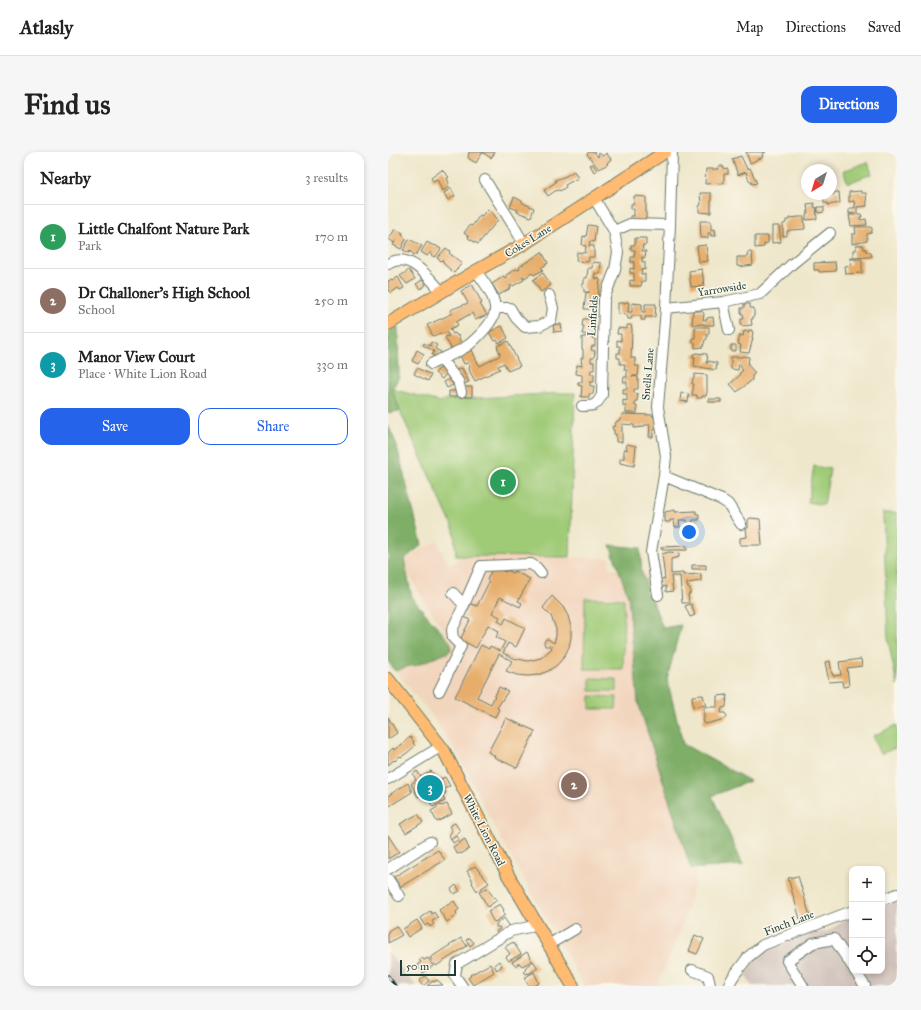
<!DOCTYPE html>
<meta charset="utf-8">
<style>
body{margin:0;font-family:"IM FELL Great Primer",serif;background:#f6f6f6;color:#222}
.controls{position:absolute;right:12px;bottom:12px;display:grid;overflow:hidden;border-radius:8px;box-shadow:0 2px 6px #0003}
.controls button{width:36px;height:36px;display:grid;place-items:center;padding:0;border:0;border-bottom:1px solid #e0e0e0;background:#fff;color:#222;font:20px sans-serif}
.compass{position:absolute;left:413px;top:12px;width:36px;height:36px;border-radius:50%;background:#fff;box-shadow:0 2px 6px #0003;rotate:218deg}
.scale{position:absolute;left:12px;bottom:10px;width:56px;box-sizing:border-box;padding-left:4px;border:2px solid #1f3d34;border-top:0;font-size:11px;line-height:14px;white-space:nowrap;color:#1f3d34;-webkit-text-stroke:3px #fbf7ec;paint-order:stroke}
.you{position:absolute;left:301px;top:380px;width:14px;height:14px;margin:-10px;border:3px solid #fff;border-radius:50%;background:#1a73e8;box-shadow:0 0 0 6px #1a73e833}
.badge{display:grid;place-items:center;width:26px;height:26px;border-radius:50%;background:#2563eb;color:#fff;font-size:13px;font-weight:700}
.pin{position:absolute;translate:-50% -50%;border:2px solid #fff;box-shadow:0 1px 4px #0006}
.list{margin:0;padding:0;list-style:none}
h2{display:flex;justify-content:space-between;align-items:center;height:52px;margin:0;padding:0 16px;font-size:17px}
h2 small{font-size:13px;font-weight:400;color:#767676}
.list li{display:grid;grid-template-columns:26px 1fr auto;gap:12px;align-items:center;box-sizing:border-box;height:64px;padding:0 16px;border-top:1px solid #e0e0e0}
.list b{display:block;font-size:15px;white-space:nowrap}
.list p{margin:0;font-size:13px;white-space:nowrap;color:#767676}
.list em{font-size:13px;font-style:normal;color:#767676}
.actions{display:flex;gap:8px;padding:12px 16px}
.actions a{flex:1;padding:9px 0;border:1px solid #2563eb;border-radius:12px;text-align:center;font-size:14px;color:#2563eb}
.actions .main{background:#2563eb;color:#fff}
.icon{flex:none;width:22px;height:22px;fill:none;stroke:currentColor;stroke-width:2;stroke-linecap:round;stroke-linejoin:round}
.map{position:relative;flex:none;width:509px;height:834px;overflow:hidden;border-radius:12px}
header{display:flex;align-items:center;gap:24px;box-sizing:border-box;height:56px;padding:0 20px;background:#fff;border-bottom:1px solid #e0e0e0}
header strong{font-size:19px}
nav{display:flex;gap:22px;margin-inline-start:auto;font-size:14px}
.intro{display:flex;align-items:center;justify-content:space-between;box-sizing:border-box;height:96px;padding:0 24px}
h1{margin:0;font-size:28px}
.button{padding:10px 18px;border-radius:12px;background:#2563eb;color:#fff;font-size:14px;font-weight:700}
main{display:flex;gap:24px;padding:0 24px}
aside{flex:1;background:#fff;border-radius:12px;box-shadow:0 2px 6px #0003}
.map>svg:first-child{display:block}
.built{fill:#f2d5bd}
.industrial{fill:#cfc1ba}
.green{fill:#9fca76;stroke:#5f8455}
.forest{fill:#7fae67;stroke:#4f764e}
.building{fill:#e7ad6a}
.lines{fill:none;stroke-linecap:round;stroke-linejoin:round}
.minor-casing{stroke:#687869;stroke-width:12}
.major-casing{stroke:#687869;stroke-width:14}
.minor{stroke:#fff;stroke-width:10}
.major{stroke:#ffbb71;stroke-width:12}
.rail-casing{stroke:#1f3d34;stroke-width:3.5}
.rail{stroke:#fbf7ec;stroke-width:2;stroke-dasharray:6;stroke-linecap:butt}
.labels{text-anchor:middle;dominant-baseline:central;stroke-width:3;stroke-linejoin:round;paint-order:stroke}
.street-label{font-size:11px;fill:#1f3d34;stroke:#fbf7ec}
</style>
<header>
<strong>Atlasly</strong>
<nav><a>Map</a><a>Directions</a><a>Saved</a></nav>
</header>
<div class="intro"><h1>Find us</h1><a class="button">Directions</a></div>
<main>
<aside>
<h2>Nearby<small>3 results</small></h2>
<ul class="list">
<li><span class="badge" style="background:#2e9e5b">1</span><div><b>Little Chalfont Nature Park</b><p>Park</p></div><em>170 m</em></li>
<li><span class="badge" style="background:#8d6e63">2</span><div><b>Dr Challoner's High School</b><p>School</p></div><em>250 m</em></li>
<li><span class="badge" style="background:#0f9aa8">3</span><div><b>Manor View Court</b><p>Place · White Lion Road</p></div><em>330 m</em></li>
</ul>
<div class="actions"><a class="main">Save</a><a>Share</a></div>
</aside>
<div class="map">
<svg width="509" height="834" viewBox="0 0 509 834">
<rect width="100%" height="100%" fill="#fbf7ec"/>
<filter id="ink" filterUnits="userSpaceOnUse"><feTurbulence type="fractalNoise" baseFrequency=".025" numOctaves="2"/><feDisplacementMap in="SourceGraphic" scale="8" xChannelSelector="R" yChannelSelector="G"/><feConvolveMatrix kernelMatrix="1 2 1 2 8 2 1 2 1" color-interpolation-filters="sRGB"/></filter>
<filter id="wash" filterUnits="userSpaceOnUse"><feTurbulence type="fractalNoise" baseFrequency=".012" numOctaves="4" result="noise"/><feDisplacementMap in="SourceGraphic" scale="16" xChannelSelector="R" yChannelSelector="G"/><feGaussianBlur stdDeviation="0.9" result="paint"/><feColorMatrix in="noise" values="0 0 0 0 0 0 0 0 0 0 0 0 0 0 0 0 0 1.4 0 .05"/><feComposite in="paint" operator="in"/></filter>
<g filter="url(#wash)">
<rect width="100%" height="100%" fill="#efe7cb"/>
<path class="built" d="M49,389L61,413L70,408L68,404L221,406V416L261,422L273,476L277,515L311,700L306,732L294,775L270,832L265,834H196L108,678L71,604L42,561L7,519L25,513L63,497V491L12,409Z"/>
<path class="industrial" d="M509,748V834H364L358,824L365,809L363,805L381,794L416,782L438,780L464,764V819H494V755Z
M0,799V800L28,834H0Z"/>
<path class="green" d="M480,10L484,22L460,31L455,19Z
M4,237L52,250L57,248L173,241H187L182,405L68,404L66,378L12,259Z
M426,314L442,317L436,353L420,350Z
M495,361H509V533L500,487Z
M197,446L236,447L235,517H196Z
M202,526L229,527V539H202Z
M202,544L229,545L228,557H202Z
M509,573V595L493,602L485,584Z"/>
<path class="forest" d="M10,174L11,225L4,237L12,259L0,261V180Z
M0,273L8,291L34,393L16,407L24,446L63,491V497L61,500L26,514L25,513L7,519L0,509Z
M222,393L252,396L254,422L275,476L293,473L279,527L295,592L362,629L324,644L355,713L303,717L250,550L240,444Z"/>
<g id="blocks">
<path class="building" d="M81,0H106V2L103,6L94,0V2L92,4L88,11L80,6Z
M201,0H206L210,5L211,1L215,4L218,1L223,7L219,11L220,12L211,17L199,2Z
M358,0H378L374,2L375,5L362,11Z
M353,4L359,17L362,16L369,31L364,32L362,28L361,29L358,20L350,23L344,7Z
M205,12L209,18L206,20L202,13Z
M330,14H335L336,16L340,17V22H336V31L317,32L318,17H330Z
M54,18L61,25L59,26L61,31L59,32L61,35L54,39L49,27L45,29L43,26Z
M186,19L190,26L177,33L178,35L172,39L171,38L167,39L160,44L156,38L168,30L167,28L178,24Z
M63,36L67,44L60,48L56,41Z
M473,39V41H478L479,54L469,55V62H473L474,65H472V68L478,67L479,73L463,74L461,63H467V61L461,62V56H467L466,49L461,50V40Z
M446,40H451L452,51L440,53V51H436V47L438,46V44L446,42Z
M312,41H323V61L311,60V54L313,53Z
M246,44L258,45V69H242V64H246V57H243V52H246Z
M126,45L134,49V50L137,52L146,56L143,65L129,60L130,58L122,55Z
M426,51V55H428L429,67L418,68V63L420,62L419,52Z
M429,55H436V60L430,61Z
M99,57L104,60L110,68L90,92L80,86L81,85L76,81L82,73L84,74L92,63L94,64Z
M411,65H416L417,77L403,78L399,79V84H395V72L398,71V68H401V66Z
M312,69H323V78L327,77L328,84H323L322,81H320V86H313Z
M200,73L208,74L206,90L202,89L201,94H206V105H201L200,110L188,109L189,100L197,101L198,94L194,93L195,84L198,85Z
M384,74H391L393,90L384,91Z
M467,75H482L484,76V79L483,81L479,82V89L464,92V82H468Z
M7,77L15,81L14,83L18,87L13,97L5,93L8,88L6,91L1,87Z
M367,84H380V91L376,92V95L367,96Z
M247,86H258V93H255L254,99H258L257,106L254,105V110H257V118L254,117L253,122H257V129H254L253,134H242V128L246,129V121H242V116L246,117V110H243V105H246L247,98H243V93H247Z
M21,87L34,94L27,104L22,99L21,101L15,98Z
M39,90L46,94L47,93L53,97L48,104L46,105L43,103L44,101L43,100L39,104L33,100Z
M318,93L320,109L311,110L309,94Z
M468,93H475L476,97H478V100H482L484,104L482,105L465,106V98H468Z
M58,96L62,99L61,101L74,111L66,121L55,111L56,110L54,108L53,109L49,106Z
M154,100L160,111L153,116L155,118L146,123L144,121L137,126L136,124L134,125L136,128L125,134L124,133L122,134L123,136L111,143L104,132L116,124L117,127L120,126L118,123L128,117L130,118L132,117L131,115Z
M360,100H363L364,102L365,113L351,115V114H349V105H359Z
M462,106H464V107H474V121L458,122L457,114L463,113Z
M205,110L213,111L212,122L207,121L206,126L212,127L209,153L204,152V157H196L198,141L202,140H196V136L194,135V133L196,132V126H199L200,116H204Z
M447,110L448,119L431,120V118H426V111Z
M314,117L316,134L303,135L301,119Z
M21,118L27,127L19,132L12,124Z
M155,121L163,133L153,140L145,128Z
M10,125L16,136L12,138L10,136L3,141L0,137V129L3,128L4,129Z
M34,128L38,133L32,137L28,132Z
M84,132L94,151L92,152L99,163L87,168L84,161L68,170L70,173L62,177L65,182L67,181L69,184L70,183L74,194L64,198L57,185L61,184L59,180L54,182L53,181L45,184L39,173L59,164L64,161L62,158L80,151L73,139Z
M237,150H240L241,151L240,160H244V151L254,152V160H257V152H268L267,165H257V168H253V164H244L243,167H240L239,163L230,162V151H237Z
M356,152H362V156H366V164H365V167H363L364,173L353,174V167H356L355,162H353V156H356Z
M305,159H314L316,162L315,168H319V166L325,165L326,173H316L315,172L304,173Z
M195,167H204V175H208L207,183H204V186L207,187V194H204L203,198L207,199L206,206H203V210H206V218H203L202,222H206V230H202V234H206L205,242H201V245H193L194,234L190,233V230H194V223L188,222L189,213L194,214L193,206H195V197H194V185H198V182H194L196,174H194Z
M173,172L174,179L166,180L165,173Z
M239,173H243L244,177L243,206H247V214H251L250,224H244L250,225V237H246V241L250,242L249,249H247V254H249V261H238V254H235V248L239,249V242H235V237H239V230H235L236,225H239V218H236L237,212H232V206H229V201H232V194H229V188L233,189V182H229L230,176L239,177Z
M114,174L120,186L111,191L109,188L106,189L101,180Z
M307,175H321V182H319V187L317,188L315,195L307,196V191H305L304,186H307Z
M361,178H364V180H365L364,186H365L361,201L352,200L353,193L350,192L352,183L355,184L356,179L361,180Z
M120,189L132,214L120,219L116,211L110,214L112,217L87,229L82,220L81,216L82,215L80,211L76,212L71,201L83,196L88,207H87L92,214L111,204L112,202L109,194Z
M43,190L49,193L47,197L53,200L50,206L44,203L46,199L35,193L36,191L42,194Z
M343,193H348V199H343Z
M29,198L36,202L30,212L24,209Z
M307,201L319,202V205H320L318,211H320V209L329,211L328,218L306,214L307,205H305V202H307Z
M354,204L361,205L360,213L367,221L364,224V228L349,240L342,232L352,223L351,222L355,218L353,216V213L351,212L350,218L343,217V205H354Z
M29,216L43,223L40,229L26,222Z
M52,216L58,222L54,227L47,221Z
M74,216L81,230L75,232L68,218Z
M307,222L319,223V240L318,244H314V246H309V243H304L306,232H304L305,226H306Z
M62,227L65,233L59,236L56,230Z
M77,235H84V245H77Z
M61,239H68V245H61Z
M293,241L301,242L300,250L292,249Z
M321,247H333V250H321Z
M234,262L265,263V265L268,266L269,277L265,278V285H261L262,273H256V275L246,276V273L234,272V290H228V282H226V278H225L224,275L227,274L228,270L233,267Z
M238,292L248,294L246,314L232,311V307L236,306V297L239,298Z
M287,358V360L308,359V362H311V368H305L304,371L299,372V368H291L292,375H287L286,368H282V370H277V360Z
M362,366L372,367L374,393H352V386L359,385L358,376H360V368Z
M299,394V398H274L273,395Z
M281,400L291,401V405L283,407V422L295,421V423L313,422V429L299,431V434L302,436V442H300L301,451H294L292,424H283L285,439L278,440V434L273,435L271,427H277L274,402Z
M304,413H318V417H304Z
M104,417L108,419L109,417L118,420L119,418L125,421L126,419L142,427L130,449L134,451L132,455L112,445L104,461L112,465L110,469L115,472L118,466L137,476L128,495L120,491L115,501L125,506L140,509L153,506L163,497L164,495L162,494H157L156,490L158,487H160L166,491L168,484V477L163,464L155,456L164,444L175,455L180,464L183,475V485L181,495L176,505L169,513L160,519L150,523L140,524L129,523L118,519L124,509L111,502L89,545L103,552L111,535L120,539L109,556L111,557L107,565L67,545L93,493L101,497L102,494L112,499L117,490L108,485L111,479L100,473L88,496L77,490L76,493L71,490L82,468L76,465L83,452L89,454L101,430L99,428Z
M303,452L307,463L302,465L297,454Z
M473,507L474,514L459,516L461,534L455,535L454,529L441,530L437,510L442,509L444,522H445V524L453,523L451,510Z
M315,543L318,555H329V544L339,543L338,555L334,556L333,561H337L339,564L337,567L318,572L316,571L315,568L316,566V553L305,555L304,544Z
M0,565L9,581L0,587Z
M118,566L147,579L129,616L106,605L107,604L100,600Z
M22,585L26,590L25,591L27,594L19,601L13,605L12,604L7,609L6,608L0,613V601L5,596L6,598L12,593V594Z
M29,619L33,625L43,619L51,628L57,625L62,634L56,637L58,641L54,643L57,649L45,655L41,648L43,647L41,644L44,642L43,638L30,645L23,632L28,628L25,622Z
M20,631L24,640L0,655L1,643Z
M59,652L64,662L49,670L43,659L53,653L54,654Z
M30,662L35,670L18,681L12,672Z
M67,671L72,679L63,687L61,683L64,679L61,674Z
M0,683L11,700L0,707Z
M69,684L71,687L65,691L63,687Z
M77,687L81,697L73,702L72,701L69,702L65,695Z
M50,698L57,708L12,735L6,725Z
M87,714L101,731L89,739L84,731L85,730L79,719Z
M410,724L422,764L412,767L400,726Z
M68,733L72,739L66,742L63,737Z
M99,736L106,746L107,745L109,748L100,755L91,740Z
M66,749L71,757L68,760L69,763L59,770L51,758L58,753V754Z
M112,752L116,758L115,759L117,763L107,770L105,769L100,759Z
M42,759L44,762L46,760L50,766L44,769L46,772L42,775L40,772L37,774L32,766Z
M116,766L123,776L111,783L108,779L112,777L111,775H108V772Z
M29,768L34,776L20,785L15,777Z
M8,774L14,783L0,791V779Z
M307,783L316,787L309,802L301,799Z
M73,786L79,794L48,814L42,806Z
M82,786L86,791L82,794L78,788Z
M125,790L133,802L121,809L118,805L122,802L117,795Z
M139,800L144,809L134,814L131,811L127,814L124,810Z
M34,806L36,808L40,806L45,814L35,821L29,813L33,810L31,808Z
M111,809L114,814L109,818L106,813Z
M145,809L150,816L140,822V821L137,822L135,820L138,818L137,816Z
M102,812L106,820L85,833L80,826L83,824L82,823Z
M146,820L151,831L147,834H141L136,826Z
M37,824L41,829L35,834L31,829Z
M49,828L55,833L39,834L45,829L46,830Z"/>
</g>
</g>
<g filter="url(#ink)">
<use href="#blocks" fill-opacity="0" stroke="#687869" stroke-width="1"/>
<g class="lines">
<g class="minor-casing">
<path id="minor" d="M97,28L125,73L136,92
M226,79L242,72L282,73
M0,112C21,98 41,126 54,140
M335,150L341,178
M107,156H122L128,166L137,175L151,174L163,168L165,156L161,143
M278,156L335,150L372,142L404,112L442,81
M53,207L70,229L73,240
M43,212C55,206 72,200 82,192C91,184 109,167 107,155C105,141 96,130 88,119
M194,254C206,254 208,254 214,243L216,147L227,118L230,100L226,79L206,46
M276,324L334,348L340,352L353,372
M270,443L263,400L276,324L278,304L270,255L278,156L282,73L284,0
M76,453L93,414L143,412L149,416L153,421
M51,539L73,494L65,486L64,478L76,453L65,441
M0,627L52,595
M0,717L42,690
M0,727L11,744
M494,748L509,742
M160,793L187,777
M304,818L320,824L322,833
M467,819L477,834
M74,834L67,824L69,812L123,779L141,775L147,772
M340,834L345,825L360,805L375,793L464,759
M415,834L399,809L425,791L446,787L464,814"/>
</g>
<g class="major-casing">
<path id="major" d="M0,172L88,119L136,92L277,0
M0,527L55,597L120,723L185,834"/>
</g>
<use href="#minor" class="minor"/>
<use href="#major" class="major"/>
<g class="rail-casing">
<path id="rail" d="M0,824L7,834"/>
</g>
<use href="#rail" class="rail"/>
</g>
</g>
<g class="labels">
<g class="street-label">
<text transform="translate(140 89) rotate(-32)">Cokes Lane</text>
<text transform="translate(334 137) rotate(-9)">Yarrowside</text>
<text transform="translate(205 164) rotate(-86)">Linfields</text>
<text transform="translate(260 222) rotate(-85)">Snells Lane</text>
<text transform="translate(96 678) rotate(63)">White Lion Road</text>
<text transform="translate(401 771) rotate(-21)">Finch Lane</text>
</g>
</g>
</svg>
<div class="controls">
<button>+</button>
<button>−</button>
<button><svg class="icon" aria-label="locate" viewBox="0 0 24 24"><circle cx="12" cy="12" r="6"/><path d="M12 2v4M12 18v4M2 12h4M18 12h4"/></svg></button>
</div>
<svg class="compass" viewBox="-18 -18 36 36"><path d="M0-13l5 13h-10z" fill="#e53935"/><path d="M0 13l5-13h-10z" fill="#767676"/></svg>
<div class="scale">50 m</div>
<div class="you"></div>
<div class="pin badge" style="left:115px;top:330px;background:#2e9e5b">1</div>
<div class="pin badge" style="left:186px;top:633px;background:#8d6e63">2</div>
<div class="pin badge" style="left:42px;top:636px;background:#0f9aa8">3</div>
</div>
</main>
